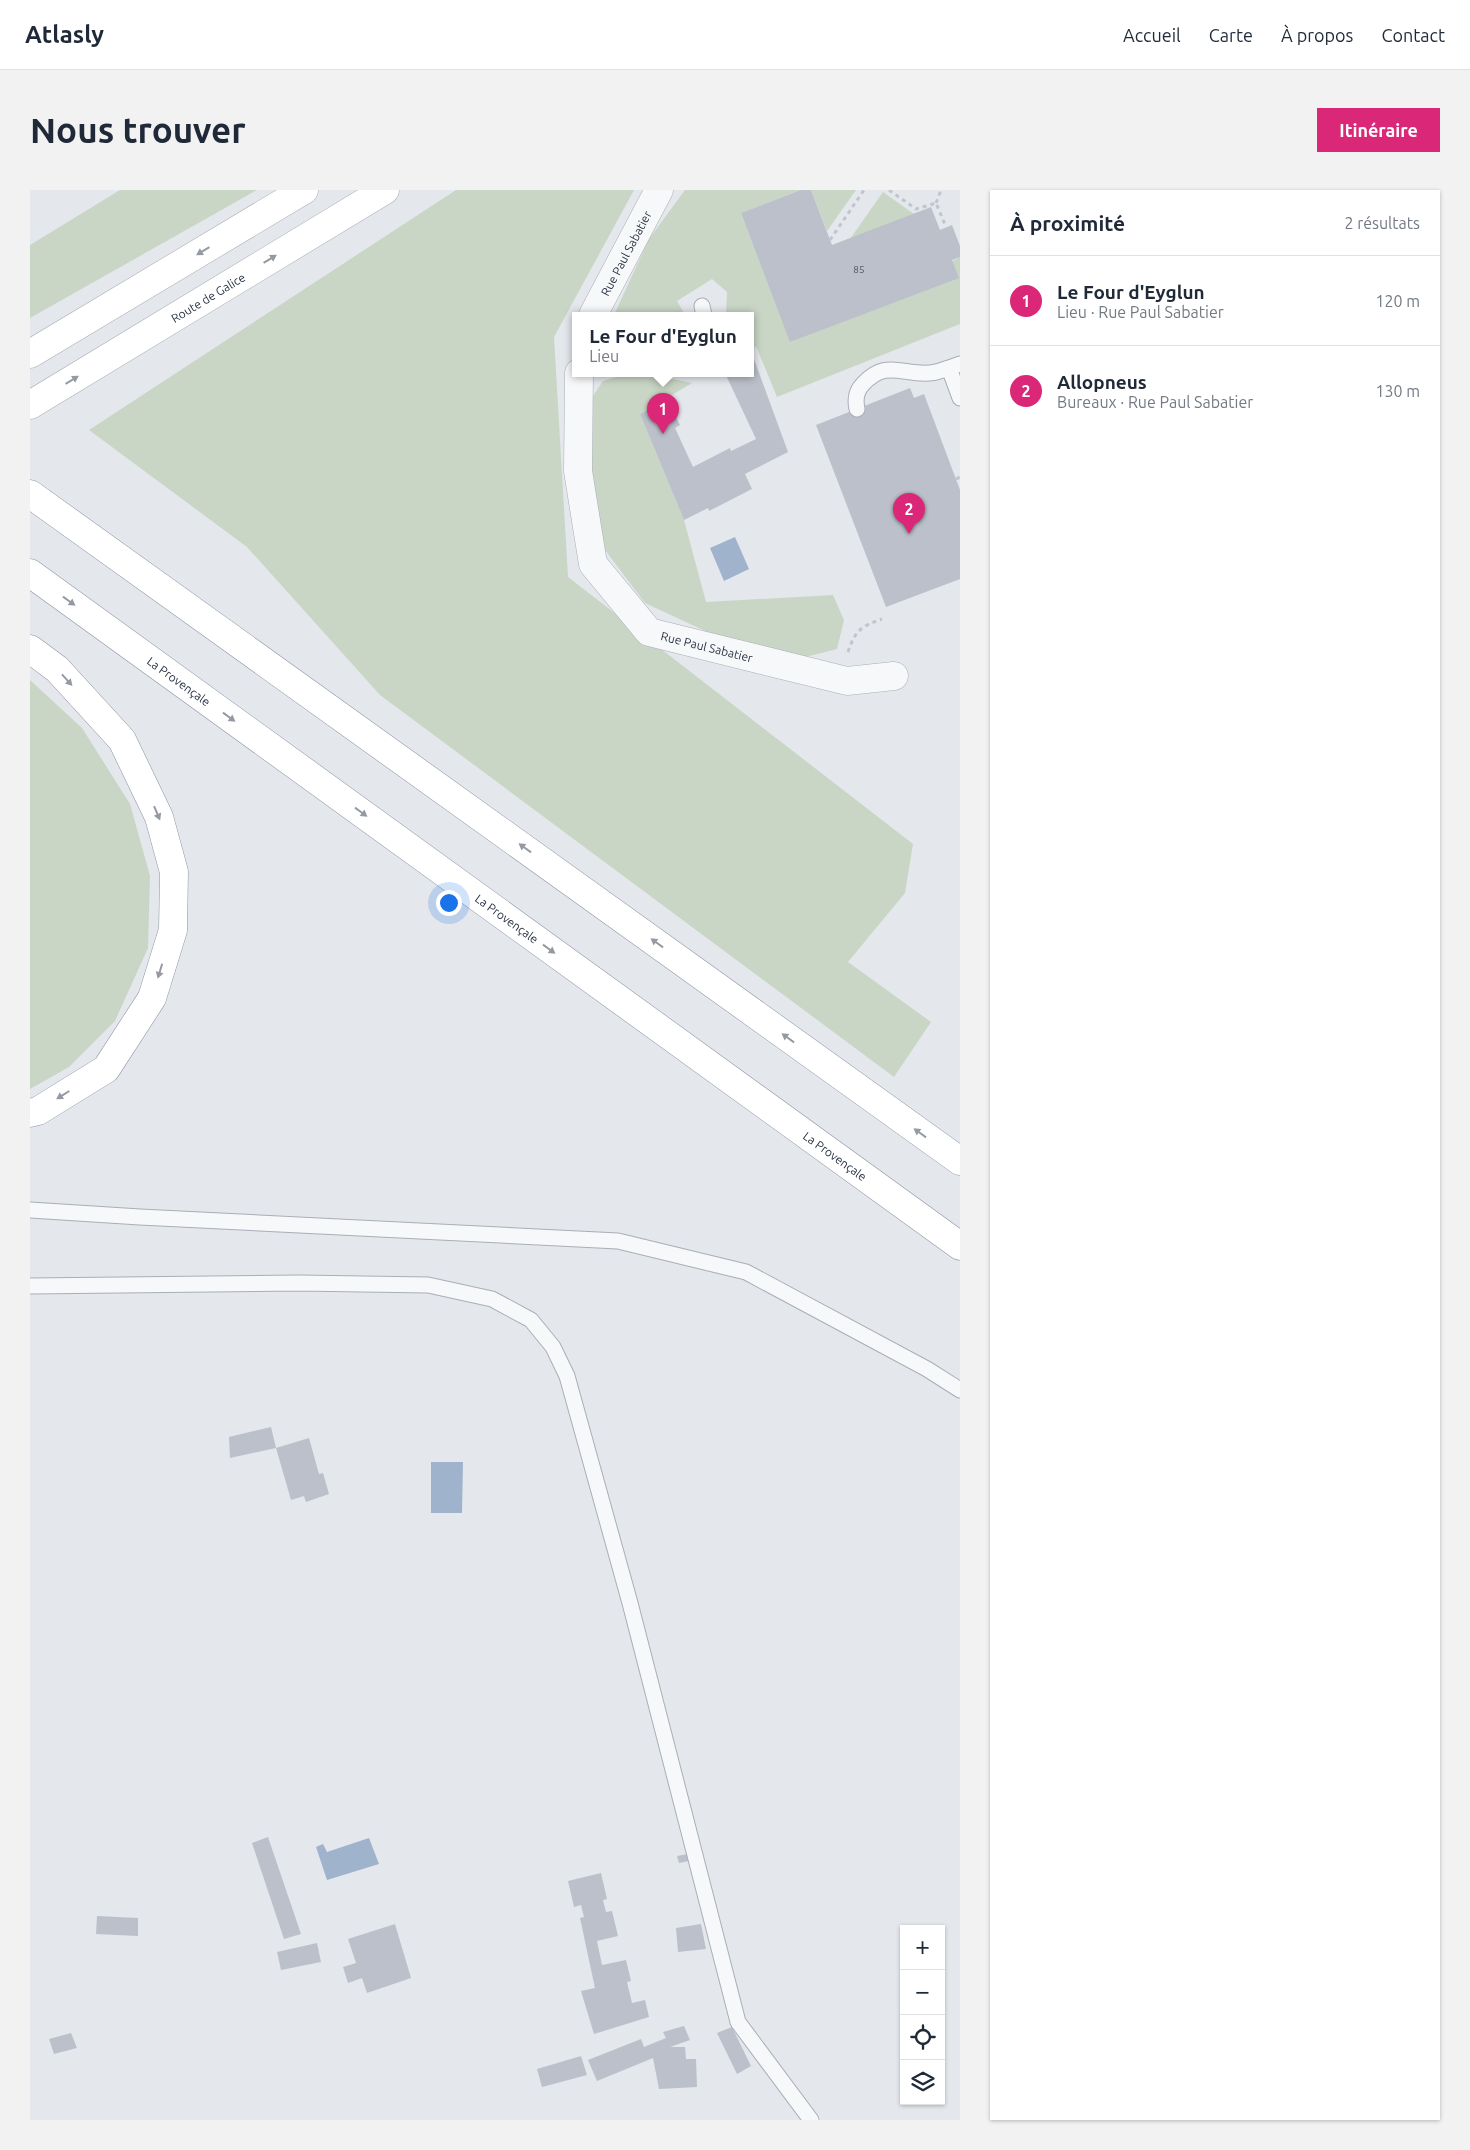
<!DOCTYPE html>
<html lang="fr">
<meta charset="utf-8">
<style>
body{margin:0;font-family:Ubuntu,sans-serif;background:#f2f2f3;color:#1f2937}
.controls{position:absolute;right:15px;bottom:15px;display:grid;overflow:hidden;border-radius:0px;box-shadow:0 1px 4px #0004}
.controls button{width:45px;height:45px;display:grid;place-items:center;padding:0;border:0;border-bottom:1px solid #e0e1e3;background:#fff;color:#1f2937;font:25px sans-serif}
.you{position:absolute;left:418px;top:712px;width:18px;height:18px;margin:-12px;border:4px solid #fff;border-radius:50%;background:#1a73e8;box-shadow:0 0 0 8px #1a73e833}
.badge{display:grid;place-items:center;width:32px;height:32px;border-radius:50%;background:#db2777;color:#fff;font-size:16px;font-weight:700}
.pin{position:absolute;translate:-50% -41px;filter:drop-shadow(0 1px 2px #0008)}
.pin::after{content:'';position:absolute;top:26px;width:18px;height:15px;background:inherit;clip-path:polygon(0 0,100% 0,50% 100%)}
.popup{position:absolute;left:542px;top:122px;width:182px;height:65px;box-sizing:border-box;display:grid;place-content:center;border-radius:0px;background:#fff;filter:drop-shadow(0 1px 4px #0005);font-size:16px;white-space:nowrap;color:#747a83}
.popup b{font-size:19px;color:#1f2937}
.popup::after{content:'';position:absolute;left:50%;top:100%;margin-left:-10px;border:10px solid transparent;border-top-color:#fff}
.list{margin:0;padding:0;list-style:none}
h2{display:flex;justify-content:space-between;align-items:center;height:65px;margin:0;padding:0 20px;font-size:21px}
h2 small{font-size:16px;font-weight:400;color:#747a83}
.list li{display:grid;grid-template-columns:32px 1fr auto;gap:15px;align-items:center;box-sizing:border-box;height:90px;padding:0 20px;border-top:1px solid #e0e1e3}
.list b{display:block;font-size:19px;white-space:nowrap}
.list p{margin:0;font-size:16px;white-space:nowrap;color:#747a83}
.list em{font-size:16px;font-style:normal;color:#747a83}
.icon{flex:none;width:28px;height:28px;fill:none;stroke:currentColor;stroke-width:2;stroke-linecap:round;stroke-linejoin:round}
.map{position:relative;flex:none;width:930px;height:1930px;overflow:hidden;border-radius:0px}
header{display:flex;align-items:center;gap:30px;box-sizing:border-box;height:70px;padding:0 25px;background:#fff;border-bottom:1px solid #e0e1e3}
header strong{font-size:24px}
nav{display:flex;gap:28px;margin-inline-start:auto;font-size:18px}
.intro{display:flex;align-items:center;justify-content:space-between;box-sizing:border-box;height:120px;padding:0 30px}
h1{margin:0;font-size:35px}
.button{padding:12px 22px;border-radius:0px;background:#db2777;color:#fff;font-size:18px;font-weight:700}
main{display:flex;gap:30px;padding:0 30px}
aside{flex:1;background:#fff;border-radius:0px;box-shadow:0 1px 4px #0004}
.map>svg:first-child{display:block}
.green{fill:#c9d6c5}
.water{fill:#9fb4cc}
.building{fill:#bbc0ca}
.lines{fill:none;stroke-linecap:round;stroke-linejoin:round}
.lane-casing{stroke:#a9aeb7;stroke-width:17}
.street-casing{stroke:#a9aeb7;stroke-width:29}
.secondary-casing{stroke:#a9aeb7;stroke-width:29}
.highway-casing{stroke:#8b94a3;stroke-width:29}
.path{stroke:#c2c5cb;stroke-width:3;stroke-dasharray:4 4;stroke-linecap:butt}
.lane{stroke:#f7f8fa;stroke-width:15}
.street{stroke:#f7f8fa;stroke-width:28}
.secondary{stroke:#fff;stroke-width:28}
.highway{stroke:#fff;stroke-width:28}
.oneway{fill:#959aa2}
.labels{text-anchor:middle;dominant-baseline:central;stroke-width:4;stroke-linejoin:round;paint-order:stroke}
.number-label{font-size:10px;fill:#4f5766}
.street-label{font-size:12px;fill:#2b3445;stroke:#f4f6f9}
</style>
<header>
<strong>Atlasly</strong>
<nav><a>Accueil</a><a>Carte</a><a>À propos</a><a>Contact</a></nav>
</header>
<div class="intro"><h1>Nous trouver</h1><a class="button">Itinéraire</a></div>
<main>
<div class="map">
<svg width="930" height="1930" viewBox="0 0 930 1930">
<rect width="100%" height="100%" fill="#e4e7ec"/>
<path class="green" d="M90,0H227L0,128V55Z
M426,0H604L524,147L538,387L883,654L875,703L818,772L901,832L864,887L350,505L217,357L59,240Z
M655,0H771L711,23L761,152L930,67V134L747,207L726,156L721,162L720,125H696L697,102L682,89L647,111L655,125H584L619,49Z
M781,0H826L797,41Z
M853,2L884,24L820,49Z
M600,183H613L662,193L610,224L654,330L676,412L803,405L814,430L807,459L775,467L686,446L615,413L572,356L558,271L559,212L573,191Z
M0,490L52,538L100,614L120,686L118,758L85,831L39,877L0,899Z"/>
<path class="water" d="M705,347L719,379L694,391L680,358Z
M401,1272H433L432,1323H401Z
M339,1648L349,1674L297,1690L286,1657L293,1654L297,1662Z"/>
<path class="building" d="M771,0H781L802,55L901,17L910,40L922,35L930,56V67L922,70L929,88L760,152L711,23Z
M721,161L758,262L715,284L722,299L679,321L678,318L654,330L610,224L636,209L650,235L645,238L663,277L700,258L701,261L726,249L695,183H720Z
M880,198L884,208L894,204L930,300V389L856,417L786,235Z
M241,1237L246,1258L279,1248L289,1284L293,1283L299,1304L276,1312L274,1306L261,1310L246,1258L200,1268L199,1247Z
M238,1647L271,1744L254,1749L222,1653Z
M658,1664L659,1671L649,1673L647,1666Z
M571,1683L577,1709L573,1710L576,1722L582,1721L588,1746L567,1751L572,1775L596,1770L601,1791L597,1792L602,1813L615,1810L619,1827L564,1844L551,1801L565,1798L550,1728L554,1727L551,1715L544,1717L538,1691Z
M67,1726L108,1728V1746L66,1744Z
M365,1734L381,1788L337,1803L332,1788L318,1793L313,1777L326,1773L318,1749Z
M671,1734L676,1759L648,1762L646,1738Z
M287,1753L291,1772L251,1780L247,1762Z
M654,1836L660,1850L640,1857H655L656,1869H666L667,1897L629,1899L623,1868L567,1891L558,1870L611,1849L614,1857L636,1848L633,1842Z
M702,1837L721,1876L707,1884L687,1843Z
M41,1843L47,1858L24,1864L19,1849Z
M551,1866L557,1885L512,1897L507,1879Z"/>
<g class="lines">
<g class="lane-casing">
<path id="lane" d="M672,116L674,125
M930,174L919,178L930,208
M827,219C825,210 826,201 833,194C856,169 872,185 899,183C906,183 912,180 919,178
M0,1020L110,1027L588,1051L716,1082L897,1179L930,1200
M0,1096L269,1093L398,1095L462,1109L501,1130L523,1157L537,1186L600,1413L708,1832L781,1930"/>
</g>
<g class="street-casing">
<g id="street">
<path id="s1" d="M563,125L629,0"/>
<path id="s2" d="M549,183L548,281L563,374L619,442L817,491L864,486"/>
</g>
</g>
<g class="secondary-casing">
<g id="secondary">
<path d="M0,164L274,0"/>
<path id="s3" d="M0,215L355,0"/>
</g>
</g>
<g class="highway-casing">
<g id="highway">
<path d="M0,304L930,971"/>
<path id="s4" d="M0,383L930,1056"/>
<path d="M0,459L27,479L92,550L129,627L144,682L143,740L122,808L76,879L8,921L0,923"/>
</g>
</g>
<path class="path" d="M859,0L886,19L906,13L916,37
M906,13L911,0
M800,50L834,0
M926,289L930,287
M818,462C825,441 831,436 852,429"/>
<use href="#lane" class="lane"/>
<use href="#street" class="street"/>
<use href="#secondary" class="secondary"/>
<use href="#highway" class="highway"/>
</g>
<defs><path id="oneway-solid" d="M-6-.8H1V-3.2L6.5 0L1 3.2V.8H-6Z" transform="scale(1.25)"/></defs>
<g class="oneway">
<use href="#oneway-solid" transform="translate(173 61) rotate(149)"/>
<use href="#oneway-solid" transform="translate(240 69) rotate(-31)"/>
<use href="#oneway-solid" transform="translate(42 190) rotate(-31)"/>
<use href="#oneway-solid" transform="translate(39 411) rotate(36)"/>
<use href="#oneway-solid" transform="translate(37 490) rotate(48)"/>
<use href="#oneway-solid" transform="translate(199 527) rotate(36)"/>
<use href="#oneway-solid" transform="translate(331 622) rotate(36)"/>
<use href="#oneway-solid" transform="translate(127 623) rotate(67)"/>
<use href="#oneway-solid" transform="translate(495 658) rotate(-144)"/>
<use href="#oneway-solid" transform="translate(627 753) rotate(-144)"/>
<use href="#oneway-solid" transform="translate(519 759) rotate(36)"/>
<use href="#oneway-solid" transform="translate(130 781) rotate(107)"/>
<use href="#oneway-solid" transform="translate(758 848) rotate(-144)"/>
<use href="#oneway-solid" transform="translate(33 905) rotate(148)"/>
<use href="#oneway-solid" transform="translate(890 943) rotate(-144)"/>
</g>
<g class="labels">
<g class="number-label">
<text x="829" y="79">85</text>
</g>
<g class="street-label">
<text stroke="none"><textPath href="#s1" startOffset="70">Rue Paul Sabatier</textPath></text>
<text stroke="none"><textPath href="#s3" startOffset="208">Route de Galice</textPath></text>
<text stroke="none"><textPath href="#s2" startOffset="340">Rue Paul Sabatier</textPath></text>
<text stroke="none"><textPath href="#s4" startOffset="184">La Provençale</textPath></text>
<text stroke="none"><textPath href="#s4" startOffset="589">La Provençale</textPath></text>
<text stroke="none"><textPath href="#s4" startOffset="994">La Provençale</textPath></text>
</g>
</g>
</svg>
<div class="controls">
<button>+</button>
<button>−</button>
<button><svg class="icon" aria-label="locate" viewBox="0 0 24 24"><circle cx="12" cy="12" r="6"/><path d="M12 2v4M12 18v4M2 12h4M18 12h4"/></svg></button>
<button><svg class="icon" aria-label="layers" viewBox="0 0 24 24"><path d="M12 4l9 5-9 5-9-5zM3 14l9 5 9-5"/></svg></button>
</div>
<div class="you"></div>
<div class="pin badge" style="left:633px;top:244px">1</div>
<div class="popup"><b>Le Four d'Eyglun</b>Lieu</div>
<div class="pin badge" style="left:879px;top:344px">2</div>
</div>
<aside>
<h2>À proximité<small>2 résultats</small></h2>
<ul class="list">
<li><span class="badge">1</span><div><b>Le Four d'Eyglun</b><p>Lieu · Rue Paul Sabatier</p></div><em>120 m</em></li>
<li><span class="badge">2</span><div><b>Allopneus</b><p>Bureaux · Rue Paul Sabatier</p></div><em>130 m</em></li>
</ul>
</aside>
</main>
